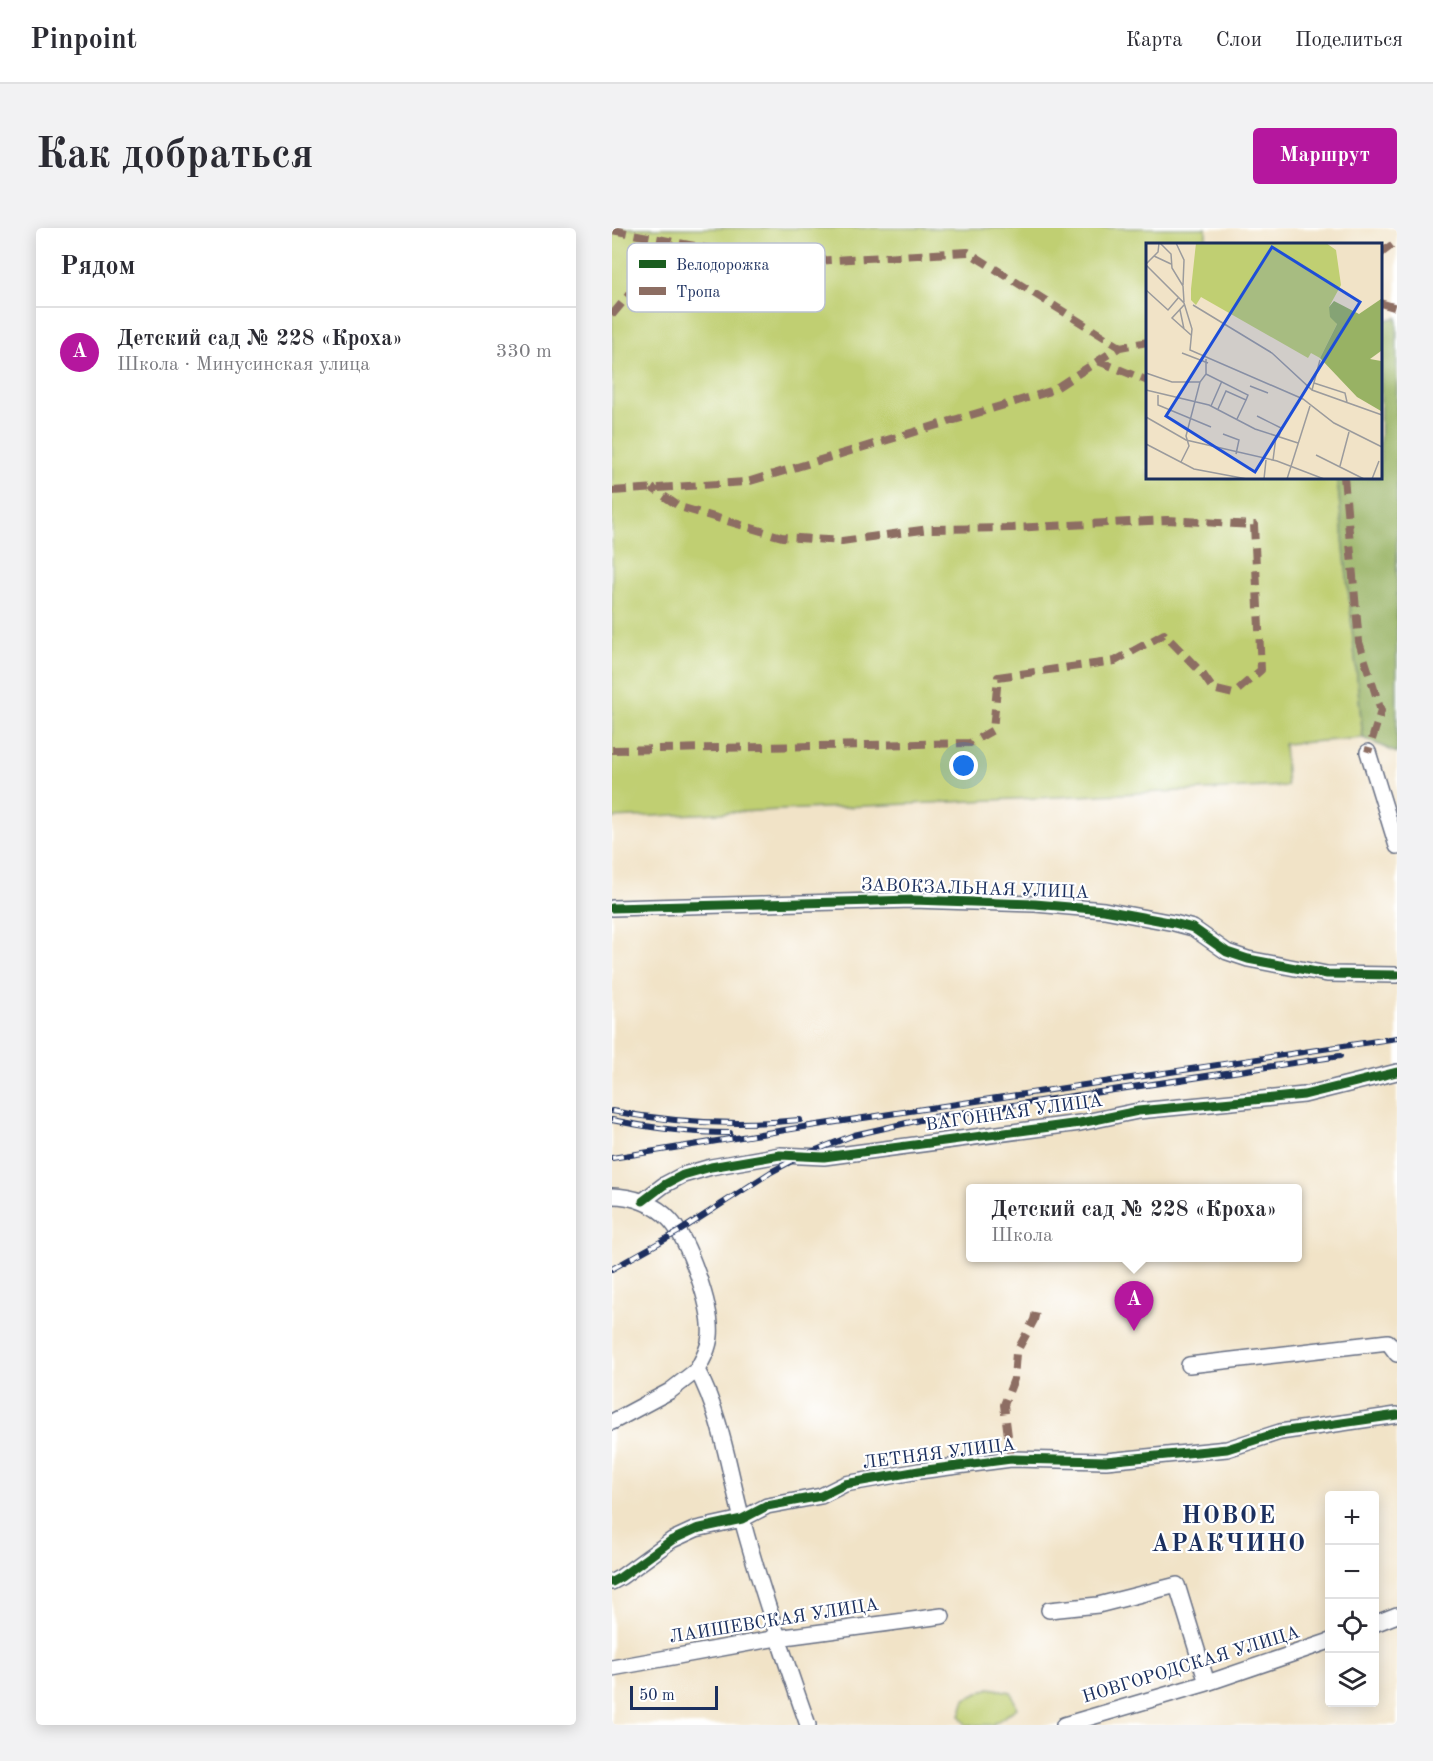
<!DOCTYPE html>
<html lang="ru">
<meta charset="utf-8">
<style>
body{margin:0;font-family:"Old Standard TT",serif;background:#f2f2f3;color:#2b2b33}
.controls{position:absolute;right:18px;bottom:18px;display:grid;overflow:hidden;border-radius:6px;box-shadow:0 3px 15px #0003}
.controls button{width:54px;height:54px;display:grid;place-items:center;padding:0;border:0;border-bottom:2px solid #e1e1e2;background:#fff;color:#2b2b33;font:30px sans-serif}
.scale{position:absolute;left:18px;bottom:15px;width:88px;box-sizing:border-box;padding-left:6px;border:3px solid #1b2f5e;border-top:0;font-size:16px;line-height:21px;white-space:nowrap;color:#1b2f5e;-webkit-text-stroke:4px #fff;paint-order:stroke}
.you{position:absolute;left:352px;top:538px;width:21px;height:21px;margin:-15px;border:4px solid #fff;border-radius:50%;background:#1a73e8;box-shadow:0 0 0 9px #1a73e833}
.badge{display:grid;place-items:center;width:39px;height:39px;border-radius:50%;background:#b5179e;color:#fff;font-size:20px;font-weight:700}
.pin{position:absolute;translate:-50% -50px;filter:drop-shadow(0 2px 3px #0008)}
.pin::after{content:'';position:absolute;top:32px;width:21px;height:18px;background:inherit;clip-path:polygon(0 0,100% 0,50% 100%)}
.popup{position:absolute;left:354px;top:956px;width:336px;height:78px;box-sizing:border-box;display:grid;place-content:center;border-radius:6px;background:#fff;filter:drop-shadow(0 2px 4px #0005);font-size:20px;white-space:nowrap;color:#7c7c81}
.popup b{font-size:22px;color:#2b2b33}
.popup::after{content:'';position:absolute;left:50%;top:100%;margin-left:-12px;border:12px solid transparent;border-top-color:#fff}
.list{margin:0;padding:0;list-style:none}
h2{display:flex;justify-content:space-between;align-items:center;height:78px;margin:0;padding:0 24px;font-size:26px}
h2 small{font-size:20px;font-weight:400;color:#7c7c81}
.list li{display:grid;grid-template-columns:39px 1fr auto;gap:18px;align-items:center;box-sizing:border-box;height:90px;padding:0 24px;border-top:2px solid #e1e1e2}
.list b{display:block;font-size:22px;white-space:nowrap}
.list p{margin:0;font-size:20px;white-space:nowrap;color:#7c7c81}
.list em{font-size:20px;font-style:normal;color:#7c7c81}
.icon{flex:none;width:33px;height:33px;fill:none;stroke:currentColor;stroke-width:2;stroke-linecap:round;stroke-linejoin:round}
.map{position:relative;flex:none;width:785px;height:1497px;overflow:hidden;border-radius:6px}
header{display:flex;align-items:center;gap:36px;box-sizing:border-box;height:84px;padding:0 30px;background:#fff;border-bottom:2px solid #e1e1e2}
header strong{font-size:28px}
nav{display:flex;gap:33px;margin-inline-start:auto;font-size:21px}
.intro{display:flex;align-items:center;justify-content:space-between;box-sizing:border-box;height:144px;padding:0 36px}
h1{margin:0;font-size:42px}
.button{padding:15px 27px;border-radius:6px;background:#b5179e;color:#fff;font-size:21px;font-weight:700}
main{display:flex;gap:36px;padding:0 36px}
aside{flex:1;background:#fff;border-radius:6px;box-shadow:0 3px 15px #0003}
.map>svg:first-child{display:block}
.green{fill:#c0cf72;stroke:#6e7f68;stroke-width:1.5}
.forest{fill:#98b264;stroke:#5a7061;stroke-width:1.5}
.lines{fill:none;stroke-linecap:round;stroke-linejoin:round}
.minor-casing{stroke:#666e83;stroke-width:18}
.minor{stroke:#fff;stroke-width:15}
.rail-casing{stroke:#1b2f5e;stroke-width:6}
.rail{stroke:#fff;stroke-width:4;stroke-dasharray:11;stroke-linecap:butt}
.quiet{stroke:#8d6e63;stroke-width:8;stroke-dasharray:15 8;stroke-linecap:butt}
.cycleway-casing{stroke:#fff;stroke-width:13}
.cycleway{stroke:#1b5e20;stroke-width:9}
.labels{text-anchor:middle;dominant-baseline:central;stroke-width:4.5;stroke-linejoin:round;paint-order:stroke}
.street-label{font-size:18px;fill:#1b2f5e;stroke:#fff}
.district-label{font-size:24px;font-weight:bold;letter-spacing:1.5px;fill:#1b2f5e;stroke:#fff}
.inset-road{fill:none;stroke:#9b9b9d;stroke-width:1.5}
.view{fill:#1d4ed8;fill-opacity:0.15;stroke:#1d4ed8;stroke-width:3}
.inset-edge{fill:none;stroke:#1b2f5e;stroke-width:3}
.key{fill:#fff;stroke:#bbc1cf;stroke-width:1.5}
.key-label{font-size:16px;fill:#1b2f5e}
</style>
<header>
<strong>Pinpoint</strong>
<nav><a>Карта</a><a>Слои</a><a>Поделиться</a></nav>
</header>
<div class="intro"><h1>Как добраться</h1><a class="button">Маршрут</a></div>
<main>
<aside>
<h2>Рядом<small></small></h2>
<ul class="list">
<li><span class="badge">A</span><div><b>Детский сад № 228 «Кроха»</b><p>Школа · Минусинская улица</p></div><em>330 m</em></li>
</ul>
</aside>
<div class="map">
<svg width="785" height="1497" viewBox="0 0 785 1497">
<rect width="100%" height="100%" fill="#fff"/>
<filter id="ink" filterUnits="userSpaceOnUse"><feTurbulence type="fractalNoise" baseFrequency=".0167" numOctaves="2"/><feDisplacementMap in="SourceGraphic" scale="12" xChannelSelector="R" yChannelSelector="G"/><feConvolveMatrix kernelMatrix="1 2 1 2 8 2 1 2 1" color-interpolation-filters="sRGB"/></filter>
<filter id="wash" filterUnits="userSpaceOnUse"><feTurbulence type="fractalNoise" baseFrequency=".008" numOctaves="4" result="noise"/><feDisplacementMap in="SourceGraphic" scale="24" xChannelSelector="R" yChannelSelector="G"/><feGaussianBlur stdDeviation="1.35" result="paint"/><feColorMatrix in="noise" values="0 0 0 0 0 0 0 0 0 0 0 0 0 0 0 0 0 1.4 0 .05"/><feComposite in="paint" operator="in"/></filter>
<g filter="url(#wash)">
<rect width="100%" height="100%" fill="#f1e3c7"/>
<path class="green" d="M0,0H594V16H536V249H725L751,510L672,516L675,558L0,590Z
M378,1460L399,1464L405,1480L380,1497H354L348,1488L353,1471Z"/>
<path class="forest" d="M785,89V525L751,510L725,249H768L769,93Z"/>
</g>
<g filter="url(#ink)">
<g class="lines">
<g class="minor-casing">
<path id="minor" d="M756,524L785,618
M0,680L301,672L423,676L492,682L562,695L581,700L615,724L636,731L715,746L785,747
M0,968C20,968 44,976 58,992C76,1011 101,1081 98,1108C97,1120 91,1131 85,1142C109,1186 117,1243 130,1291C149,1361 172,1429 196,1497
M31,973L52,957L71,947L99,939L168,927L212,929L468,895L526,883L692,867L785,844
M577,1137L776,1114L785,1126
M0,1194L58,1163L85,1142
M0,1354L9,1349L60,1312L84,1301L130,1291L155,1278L209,1268L233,1256L307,1243L399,1231L494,1233L615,1221L668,1204L785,1187
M437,1382L486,1377L565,1357L595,1455
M762,1396L785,1387
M0,1440L165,1410L330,1388
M452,1497L595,1455L718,1413"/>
</g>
<use href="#minor" class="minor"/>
<g class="rail-casing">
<path id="rail" d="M0,883C63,895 124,898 188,892
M0,892C39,900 78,905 118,905
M0,930L198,898L785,810
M0,1041L66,1004L159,944L189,928L242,907L321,889L728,828"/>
</g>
<use href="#rail" class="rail"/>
<path class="quiet" d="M0,2L170,35L356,24L508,119
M768,26L785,13
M768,75L785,80
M0,87L61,14
M486,133L536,153
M732,249L747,414L769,483L756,524
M0,263L135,254L439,163L508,119L536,114
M0,522L358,515L381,502L386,449L503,433L552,406L590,445L601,461L621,466L649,442L642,297L555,292L400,300L317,301L230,313L170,309L68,279L40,260
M399,1231L392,1177L402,1151L404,1125L422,1092L425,1079"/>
<g class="cycleway-casing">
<path id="cycleway" d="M0,680L301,672L423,676L492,682L562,695L581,700L615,724L636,731L715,746L785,747
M31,973L52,957L71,947L99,939L168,927L212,929L468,895L526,883L692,867L785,844
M0,1354L9,1349L60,1312L84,1301L130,1291L155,1278L209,1268L233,1256L307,1243L399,1231L494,1233L615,1221L668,1204L785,1187"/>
</g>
<use href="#cycleway" class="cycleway"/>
</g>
</g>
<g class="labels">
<g class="street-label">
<text transform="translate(363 661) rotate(2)">ЗАВОКЗАЛЬНАЯ УЛИЦА</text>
<text transform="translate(402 885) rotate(-8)">ВАГОННАЯ УЛИЦА</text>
<text transform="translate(327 1226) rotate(-7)">ЛЕТНЯЯ УЛИЦА</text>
<text transform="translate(162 1393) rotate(-9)">ЛАИШЕВСКАЯ УЛИЦА</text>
<text transform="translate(579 1437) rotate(-17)">НОВГОРОДСКАЯ УЛИЦА</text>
</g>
<g class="district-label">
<text x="617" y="1289">НОВОЕ<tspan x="617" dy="28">АРАКЧИНО</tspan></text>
</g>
</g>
<g transform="translate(534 15)">
<rect width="236" height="236" fill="#f1e3c7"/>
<path d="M50,0H180L190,7L195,42L183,64L191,81L174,115L165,110L162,115L55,54L50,62L45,57V46Z" fill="#c0cf72"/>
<path d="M235,56V108L224,116L235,118V168L211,154L174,115L191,81L184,74L183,64L188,58L213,71Z" fill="#98b264"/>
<path class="inset-road" d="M14,0L25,11L26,25L37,43L38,59M30,0L38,17L37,42M8,13L25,21M0,21L12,9L13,0M0,22L38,60L46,86L44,107L157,156L188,180L236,204M0,47L22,67L33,54M38,62L26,75L45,92M47,62L126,110L166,147L236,172M34,67L38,86M36,110L62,120M0,130L26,139H54M60,131L102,152L100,157L80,148L72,166M168,140L199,150L201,159M104,143L122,150M0,147L63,162L109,186L152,200M166,147L174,117M12,152V162L65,184M65,163L76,138M111,173L135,185L133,194M0,174L40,197L131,218L178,236M91,176L100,157M77,191L93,197L90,211M0,201L48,226L101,236M170,212L218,236M127,217L130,194M35,219L43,203L40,193L54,139L60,131V116M194,223L203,189M118,236L120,217M141,236L164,163M226,236L233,218"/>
<path class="view" d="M126,4L214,59L109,229L20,173Z"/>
<rect width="236" height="236" class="inset-edge"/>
</g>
<rect x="15" y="15" width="198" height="69" rx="9" class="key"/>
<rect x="27" y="32" width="27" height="8" fill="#1b5e20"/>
<rect x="27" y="59" width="27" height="8" fill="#8d6e63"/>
<g class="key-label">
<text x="64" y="42">Велодорожка</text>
<text x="64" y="69">Тропа</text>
</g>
</svg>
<div class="controls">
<button>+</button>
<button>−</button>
<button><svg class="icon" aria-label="locate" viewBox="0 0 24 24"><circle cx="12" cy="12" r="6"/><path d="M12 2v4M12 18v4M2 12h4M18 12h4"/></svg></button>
<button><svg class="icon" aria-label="layers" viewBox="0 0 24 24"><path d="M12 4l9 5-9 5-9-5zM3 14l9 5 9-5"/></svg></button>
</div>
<div class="scale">50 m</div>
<div class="you"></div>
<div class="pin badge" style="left:522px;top:1103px">A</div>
<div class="popup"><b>Детский сад № 228 «Кроха»</b>Школа</div>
</div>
</main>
